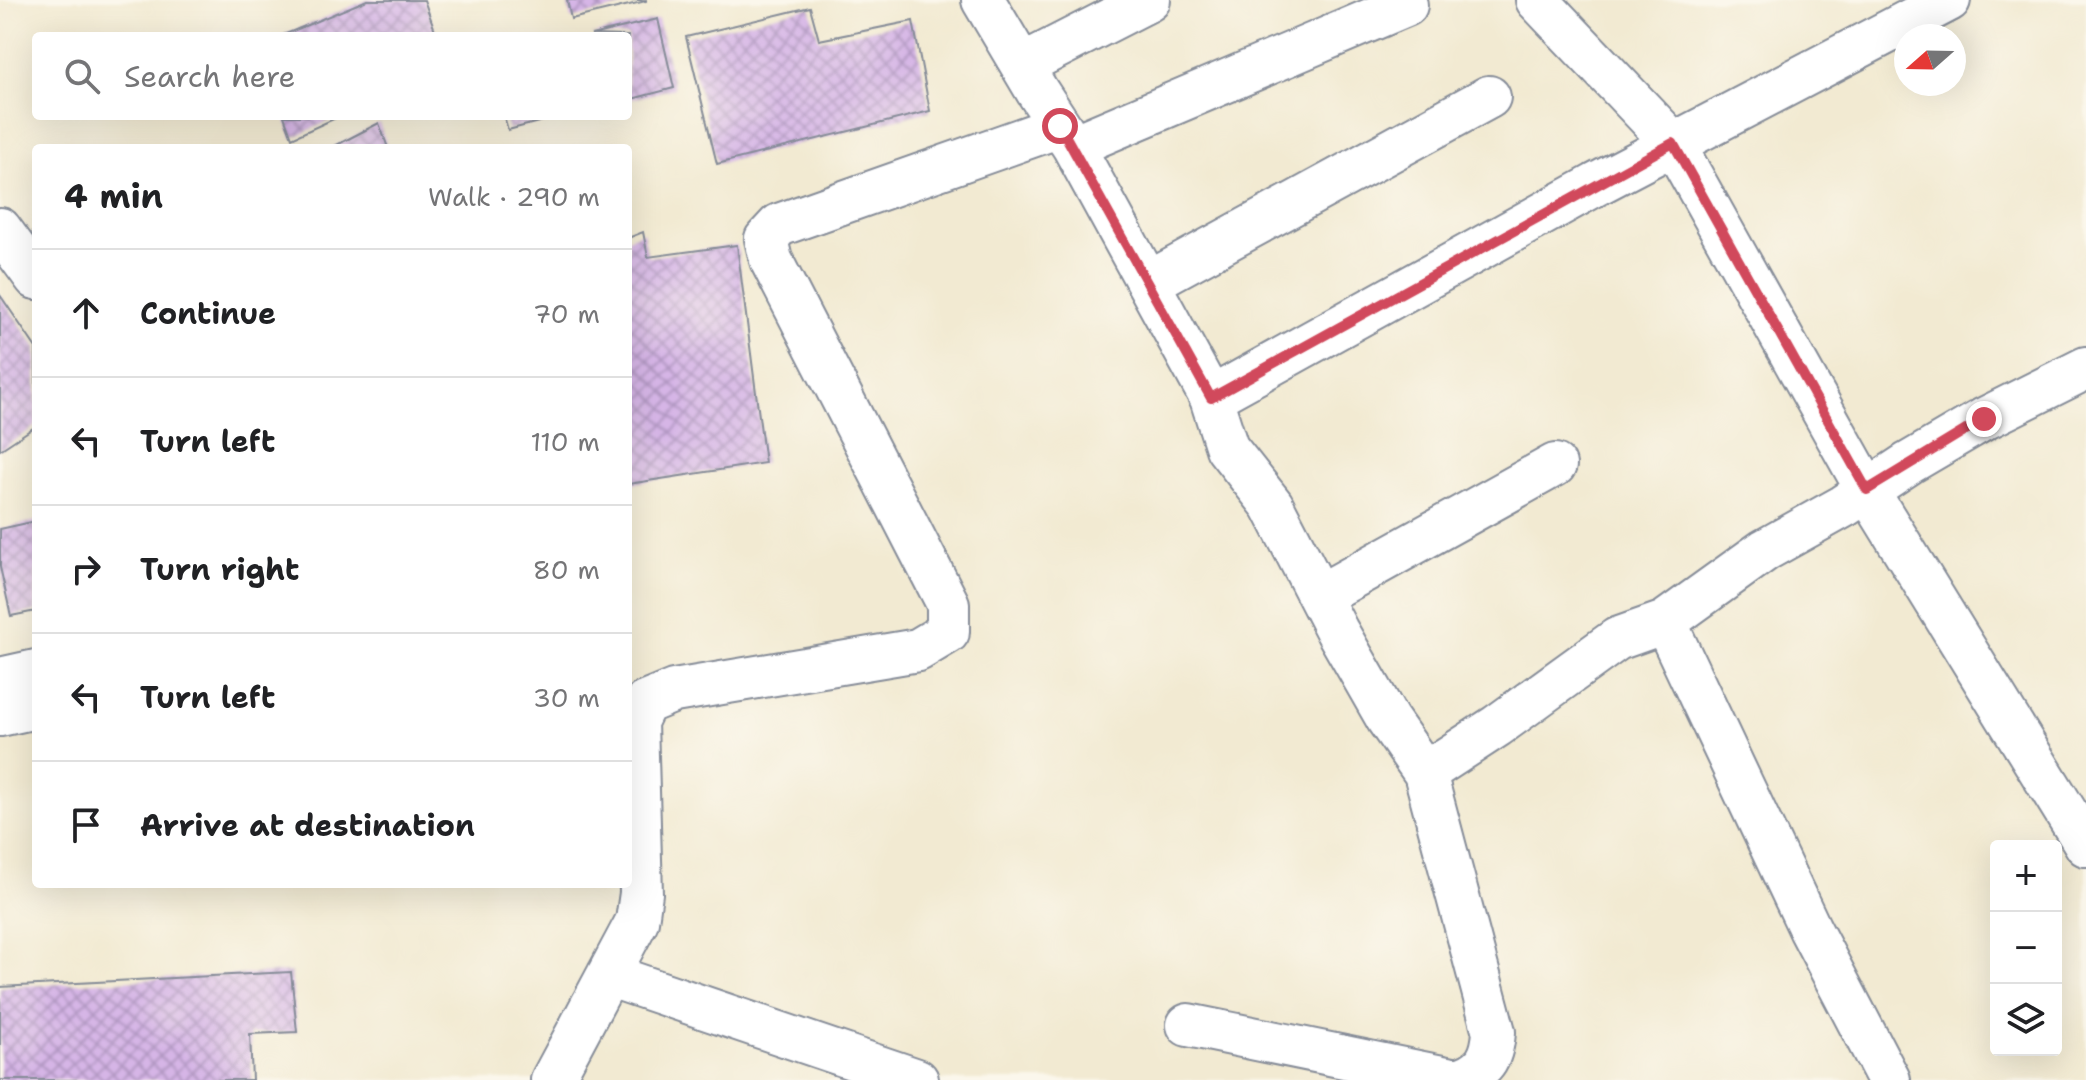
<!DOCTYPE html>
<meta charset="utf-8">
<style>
body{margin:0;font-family:"Shantell Sans",sans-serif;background:#f6f6f6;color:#202124}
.controls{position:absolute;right:24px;bottom:24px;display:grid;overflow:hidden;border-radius:8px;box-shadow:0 8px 32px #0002}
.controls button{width:72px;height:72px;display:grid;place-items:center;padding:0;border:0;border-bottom:2px solid #e0e0e0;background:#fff;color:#202124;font:40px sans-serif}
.compass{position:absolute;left:1894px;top:24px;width:72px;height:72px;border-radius:50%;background:#fff;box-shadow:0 8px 32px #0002;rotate:250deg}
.stop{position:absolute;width:24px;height:24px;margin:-18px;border:6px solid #d1495b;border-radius:50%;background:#fff}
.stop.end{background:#d1495b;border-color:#fff;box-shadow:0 2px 8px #0008}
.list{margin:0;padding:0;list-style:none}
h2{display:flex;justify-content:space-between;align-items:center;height:104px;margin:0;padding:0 32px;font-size:34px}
h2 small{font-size:26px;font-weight:400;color:#757577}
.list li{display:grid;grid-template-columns:52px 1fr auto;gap:24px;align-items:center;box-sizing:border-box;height:128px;padding:0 32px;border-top:2px solid #e0e0e0}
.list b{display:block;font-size:30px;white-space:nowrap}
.list em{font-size:26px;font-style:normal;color:#757577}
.icon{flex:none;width:44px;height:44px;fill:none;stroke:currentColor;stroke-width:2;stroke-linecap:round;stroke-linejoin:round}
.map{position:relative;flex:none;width:2086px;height:1080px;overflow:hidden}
.search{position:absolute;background:#fff;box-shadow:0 8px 32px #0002;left:32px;top:32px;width:600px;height:88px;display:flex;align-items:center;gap:20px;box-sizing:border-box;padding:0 28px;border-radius:8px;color:#757577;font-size:30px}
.panel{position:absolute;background:#fff;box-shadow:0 8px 32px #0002;left:32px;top:144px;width:600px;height:744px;border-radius:8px}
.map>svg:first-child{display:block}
.building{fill:url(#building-cross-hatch)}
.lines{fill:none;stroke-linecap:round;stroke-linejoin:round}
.minor-casing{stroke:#868c98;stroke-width:46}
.minor{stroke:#fff;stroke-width:42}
.route{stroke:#d1495b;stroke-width:10}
</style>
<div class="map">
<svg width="2086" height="1080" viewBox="0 0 2086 1080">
<defs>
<pattern id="building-cross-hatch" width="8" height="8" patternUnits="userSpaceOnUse" patternTransform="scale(2)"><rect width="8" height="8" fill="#d6b5e6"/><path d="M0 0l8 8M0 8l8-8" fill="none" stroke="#ad94be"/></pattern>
</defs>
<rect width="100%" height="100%" fill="#fbf7ec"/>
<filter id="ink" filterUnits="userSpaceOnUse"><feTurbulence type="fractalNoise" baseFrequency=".0125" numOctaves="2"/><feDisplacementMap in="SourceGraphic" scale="16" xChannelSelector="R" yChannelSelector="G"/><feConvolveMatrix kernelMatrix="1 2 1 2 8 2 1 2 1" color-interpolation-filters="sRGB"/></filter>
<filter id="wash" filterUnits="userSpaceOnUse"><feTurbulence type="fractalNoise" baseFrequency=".006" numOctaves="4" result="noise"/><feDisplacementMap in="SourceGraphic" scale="32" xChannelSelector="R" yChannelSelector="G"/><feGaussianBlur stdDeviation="1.8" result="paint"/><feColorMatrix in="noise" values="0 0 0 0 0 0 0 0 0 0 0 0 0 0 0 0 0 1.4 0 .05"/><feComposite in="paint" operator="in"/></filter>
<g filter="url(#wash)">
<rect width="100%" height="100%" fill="#f2ead2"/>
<g id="blocks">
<path class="building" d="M367,0H424L437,36H281Z
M567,0H646V1L571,19Z
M810,7L819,40L913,21L930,111L717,164L686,37Z
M658,19L674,88L628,100V36L591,35Z
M284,116H340L292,138Z
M504,116H558V117L508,130Z
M379,123L388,148H331Z
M643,232L648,257L737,245L765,463L628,484V238Z
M0,295L36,348V426L0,450Z
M36,521V611L11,616L0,567V529Z
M291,972L297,1032L250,1034L252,1080H0V987Z"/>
</g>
</g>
<g filter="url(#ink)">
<use href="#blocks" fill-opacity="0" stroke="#868c98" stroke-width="2"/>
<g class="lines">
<g class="minor-casing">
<path id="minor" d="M983,0L1037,91L1073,146L1211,398L1227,448L1272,505L1337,631L1388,720L1425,773L1497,726L1617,639L1665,622L1810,929L1889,1080
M1537,0L1673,143L1867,490L2086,845
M1022,65L1149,0
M1073,146L1406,5
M0,229L36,278
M1148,283L1489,97
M1211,398L1595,185L1949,0
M1319,596L1555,465
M1665,622L1765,550L1844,506L1909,463L1984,419L2086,368
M0,679L36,671
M0,715L36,707
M608,975L917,1080
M1188,1025L1457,1080C1484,1072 1492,1059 1494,1032L1425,773
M552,1080L637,921L641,893L636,722L645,703L674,691L918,650L948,632V604L771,260L766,239L779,225L1060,126"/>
</g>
<use href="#minor" class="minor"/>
</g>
</g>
<g class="lines" filter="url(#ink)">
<path class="route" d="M1060,126L1211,398L1673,143L1867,490L1984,419"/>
</g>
</svg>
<div class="controls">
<button>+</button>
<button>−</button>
<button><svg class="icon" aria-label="layers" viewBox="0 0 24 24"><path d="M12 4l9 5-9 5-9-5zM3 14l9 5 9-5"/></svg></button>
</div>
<svg class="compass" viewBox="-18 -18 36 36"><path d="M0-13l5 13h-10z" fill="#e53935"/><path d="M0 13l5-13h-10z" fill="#757577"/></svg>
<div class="stop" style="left:1060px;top:126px"></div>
<div class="stop end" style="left:1984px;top:419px"></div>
<div class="search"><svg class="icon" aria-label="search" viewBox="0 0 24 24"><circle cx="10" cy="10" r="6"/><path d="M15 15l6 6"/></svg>Search here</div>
<section class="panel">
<h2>4 min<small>Walk · 290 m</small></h2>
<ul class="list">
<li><svg class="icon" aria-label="ahead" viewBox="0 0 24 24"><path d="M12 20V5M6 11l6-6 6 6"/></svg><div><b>Continue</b></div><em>70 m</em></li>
<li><svg class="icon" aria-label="left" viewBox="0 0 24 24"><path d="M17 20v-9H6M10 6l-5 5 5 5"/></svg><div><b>Turn left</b></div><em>110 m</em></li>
<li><svg class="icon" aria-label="right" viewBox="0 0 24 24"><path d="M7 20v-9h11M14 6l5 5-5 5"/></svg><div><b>Turn right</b></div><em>80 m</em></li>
<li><svg class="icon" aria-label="left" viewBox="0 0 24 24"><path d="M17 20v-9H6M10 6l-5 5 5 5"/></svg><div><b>Turn left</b></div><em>30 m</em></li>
<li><svg class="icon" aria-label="arrive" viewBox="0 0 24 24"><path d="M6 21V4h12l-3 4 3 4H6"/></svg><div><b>Arrive at destination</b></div></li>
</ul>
</section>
</div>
